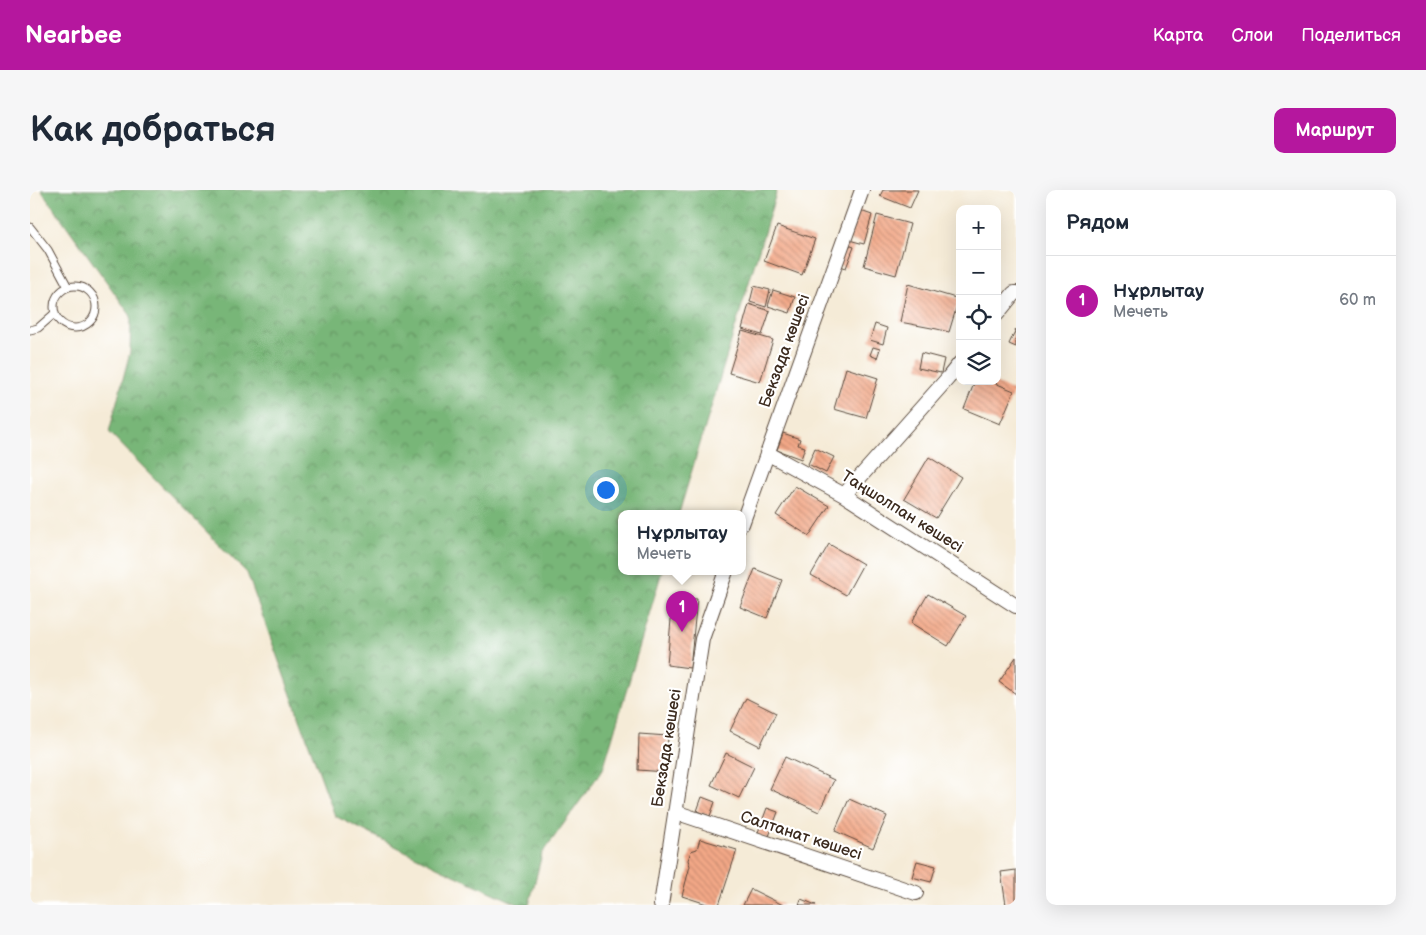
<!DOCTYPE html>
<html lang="ru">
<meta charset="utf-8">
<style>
body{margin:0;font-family:"Balsamiq Sans",sans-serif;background:#f6f6f7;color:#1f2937}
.controls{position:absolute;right:15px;top:15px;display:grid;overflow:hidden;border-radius:10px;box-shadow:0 5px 20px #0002}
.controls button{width:45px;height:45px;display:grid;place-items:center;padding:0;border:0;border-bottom:1px solid #e0e1e3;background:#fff;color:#1f2937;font:25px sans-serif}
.you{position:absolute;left:575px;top:299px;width:18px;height:18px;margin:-12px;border:4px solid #fff;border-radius:50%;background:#1a73e8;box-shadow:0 0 0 8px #1a73e833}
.badge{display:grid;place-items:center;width:32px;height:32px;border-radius:50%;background:#b5179e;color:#fff;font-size:16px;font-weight:700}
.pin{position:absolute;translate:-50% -41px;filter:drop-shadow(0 1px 2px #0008)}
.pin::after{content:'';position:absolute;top:26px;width:18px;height:15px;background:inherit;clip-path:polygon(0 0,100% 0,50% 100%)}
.popup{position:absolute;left:588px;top:320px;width:128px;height:65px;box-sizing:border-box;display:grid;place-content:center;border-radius:10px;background:#fff;filter:drop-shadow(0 1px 4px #0005);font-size:16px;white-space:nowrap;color:#747a83}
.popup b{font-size:19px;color:#1f2937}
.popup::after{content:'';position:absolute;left:50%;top:100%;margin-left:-10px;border:10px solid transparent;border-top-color:#fff}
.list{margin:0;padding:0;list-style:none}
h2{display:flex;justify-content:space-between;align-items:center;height:65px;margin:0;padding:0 20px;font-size:21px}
h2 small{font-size:16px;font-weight:400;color:#747a83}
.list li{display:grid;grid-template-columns:32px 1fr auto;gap:15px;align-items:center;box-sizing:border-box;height:90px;padding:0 20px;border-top:1px solid #e0e1e3}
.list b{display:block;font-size:19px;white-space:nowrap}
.list p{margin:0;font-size:16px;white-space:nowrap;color:#747a83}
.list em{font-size:16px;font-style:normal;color:#747a83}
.icon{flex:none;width:28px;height:28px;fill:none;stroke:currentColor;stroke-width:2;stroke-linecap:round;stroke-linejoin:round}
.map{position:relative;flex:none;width:986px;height:715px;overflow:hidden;border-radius:10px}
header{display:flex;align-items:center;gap:30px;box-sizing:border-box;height:70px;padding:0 25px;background:#b5179e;color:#fff}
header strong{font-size:24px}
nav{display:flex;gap:28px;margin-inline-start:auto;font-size:18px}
.intro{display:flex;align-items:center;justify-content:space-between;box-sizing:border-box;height:120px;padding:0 30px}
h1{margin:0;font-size:35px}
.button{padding:12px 22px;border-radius:10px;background:#b5179e;color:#fff;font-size:18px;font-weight:700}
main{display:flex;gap:30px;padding:0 30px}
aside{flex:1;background:#fff;border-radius:10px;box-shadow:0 5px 20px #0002}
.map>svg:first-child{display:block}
.forest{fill:url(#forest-crowns);stroke:#5a704b}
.building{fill:url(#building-back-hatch)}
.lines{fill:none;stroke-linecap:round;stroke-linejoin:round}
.lane-casing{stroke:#57473a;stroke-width:9}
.street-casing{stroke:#57473a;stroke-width:16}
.lane{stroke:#fff;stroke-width:7}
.street{stroke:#fff;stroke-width:14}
.labels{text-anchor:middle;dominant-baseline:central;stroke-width:4.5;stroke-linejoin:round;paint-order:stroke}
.street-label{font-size:16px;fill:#3b2a1e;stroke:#fff}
</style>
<header>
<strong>Nearbee</strong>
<nav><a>Карта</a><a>Слои</a><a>Поделиться</a></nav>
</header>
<div class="intro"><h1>Как добраться</h1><a class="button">Маршрут</a></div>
<main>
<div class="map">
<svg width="986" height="715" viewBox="0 0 986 715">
<defs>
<pattern id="forest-crowns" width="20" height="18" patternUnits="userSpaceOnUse" patternTransform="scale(1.25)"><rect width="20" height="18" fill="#78b678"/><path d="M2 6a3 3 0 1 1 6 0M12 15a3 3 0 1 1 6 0" fill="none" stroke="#649462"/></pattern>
<pattern id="building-back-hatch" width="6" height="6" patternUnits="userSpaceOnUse" patternTransform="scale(1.25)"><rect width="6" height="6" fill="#f3a887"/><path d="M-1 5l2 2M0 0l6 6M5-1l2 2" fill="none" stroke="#c6896e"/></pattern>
</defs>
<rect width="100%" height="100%" fill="#fff"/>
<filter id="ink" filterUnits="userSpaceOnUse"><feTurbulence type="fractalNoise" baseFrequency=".02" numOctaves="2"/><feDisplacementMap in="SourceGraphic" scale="10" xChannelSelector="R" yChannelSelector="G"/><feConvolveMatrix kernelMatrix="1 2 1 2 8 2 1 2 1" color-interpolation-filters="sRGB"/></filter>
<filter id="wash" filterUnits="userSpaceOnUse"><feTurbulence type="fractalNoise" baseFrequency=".0096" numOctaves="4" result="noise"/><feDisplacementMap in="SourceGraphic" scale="20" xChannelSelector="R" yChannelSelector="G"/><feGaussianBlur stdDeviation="1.12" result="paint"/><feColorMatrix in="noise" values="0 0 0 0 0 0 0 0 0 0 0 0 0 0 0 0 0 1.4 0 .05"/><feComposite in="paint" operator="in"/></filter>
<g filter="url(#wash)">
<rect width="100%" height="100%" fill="#f5ebd7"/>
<path class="forest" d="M11,0H747L649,323H592V381H632L573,579L512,664L499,715H490L411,679L305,626L217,383L79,242L100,162L101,126Z"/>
<g id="blocks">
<path class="building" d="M853,0H888L880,18L850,6Z
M828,20L842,25L834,54L819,50Z
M847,25L880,34L866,85L834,76Z
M747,36L785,49L772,85L734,71Z
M816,54L824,57L816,78L808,75Z
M878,94L929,109L919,142L907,139L870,132Z
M724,96L740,100L736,117L720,112Z
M743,100L765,107L760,123L738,116Z
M719,114L740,121L732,145L712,139Z
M845,134L857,138L853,154L840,150Z
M986,139V157L979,154Z
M712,141L743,150L730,192L699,183Z
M843,157L850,159L847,168L840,165Z
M891,163L914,169L911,183L888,178Z
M816,178L848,188L836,228L804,219Z
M945,191H960L984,201L970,234L934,219Z
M753,243L770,249L768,255L775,257L771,269L747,260Z
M785,258L804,267L796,283L778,274Z
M899,267L931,287L906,328L874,309Z
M765,296L799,316L779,346L746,325Z
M799,354L833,374L816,405L781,385Z
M725,379L752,390L737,428L710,417Z
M898,404L936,426L918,456L881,433Z
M643,407L667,409L660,478L637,475Z
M986,467V504L969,492Z
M716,508L746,523L730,556L700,541Z
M609,544L638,546L636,582L608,580Z
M696,563L724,577L709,608L681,595Z
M755,567L804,590L789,622L740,599Z
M672,607L685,612L680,626L667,621Z
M819,609L857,626L843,658L805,641Z
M737,618L748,622L738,649L727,645Z
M670,649L707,660L689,715H680L652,706L660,676L658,670L661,661L667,659Z
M887,671L906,676L901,692L882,687Z
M986,680V713L976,715L971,682Z
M721,699L753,715H713Z
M771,709L786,715H769Z"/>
</g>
</g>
<g filter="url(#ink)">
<use href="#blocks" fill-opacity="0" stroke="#57473a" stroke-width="1"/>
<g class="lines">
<g class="lane-casing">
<path id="lane" d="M0,37L18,60L38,97
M24 117a21 21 0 1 1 42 0a21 21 0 1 1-42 0Z
M0,140L8,138L24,124"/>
</g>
<g class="street-casing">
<path id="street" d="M967,124L984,103H986
M737,263L814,305L986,416
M814,305L918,188L930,173
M712,334L832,0
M645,622L886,703
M631,715L672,449L696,381"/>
</g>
<use href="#lane" class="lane"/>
<use href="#street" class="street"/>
</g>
</g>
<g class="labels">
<g class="street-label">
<text transform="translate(755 161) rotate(-70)">Бекзада көшесі</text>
<text transform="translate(872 322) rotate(32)">Таңшолпан көшесі</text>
<text transform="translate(637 558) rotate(-81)">Бекзада көшесі</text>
<text transform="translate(771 646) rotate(18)">Салтанат көшесі</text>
</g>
</g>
</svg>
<div class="controls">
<button>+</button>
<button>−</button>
<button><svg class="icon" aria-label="locate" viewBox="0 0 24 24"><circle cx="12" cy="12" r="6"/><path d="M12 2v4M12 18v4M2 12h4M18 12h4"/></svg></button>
<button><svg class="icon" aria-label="layers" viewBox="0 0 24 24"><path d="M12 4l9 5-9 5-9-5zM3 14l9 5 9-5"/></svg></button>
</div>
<div class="you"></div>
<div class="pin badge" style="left:652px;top:442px">1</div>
<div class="popup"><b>Нұрлытау</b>Мечеть</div>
</div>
<aside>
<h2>Рядом<small></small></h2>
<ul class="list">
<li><span class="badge">1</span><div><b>Нұрлытау</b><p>Мечеть</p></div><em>60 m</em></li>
</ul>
</aside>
</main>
